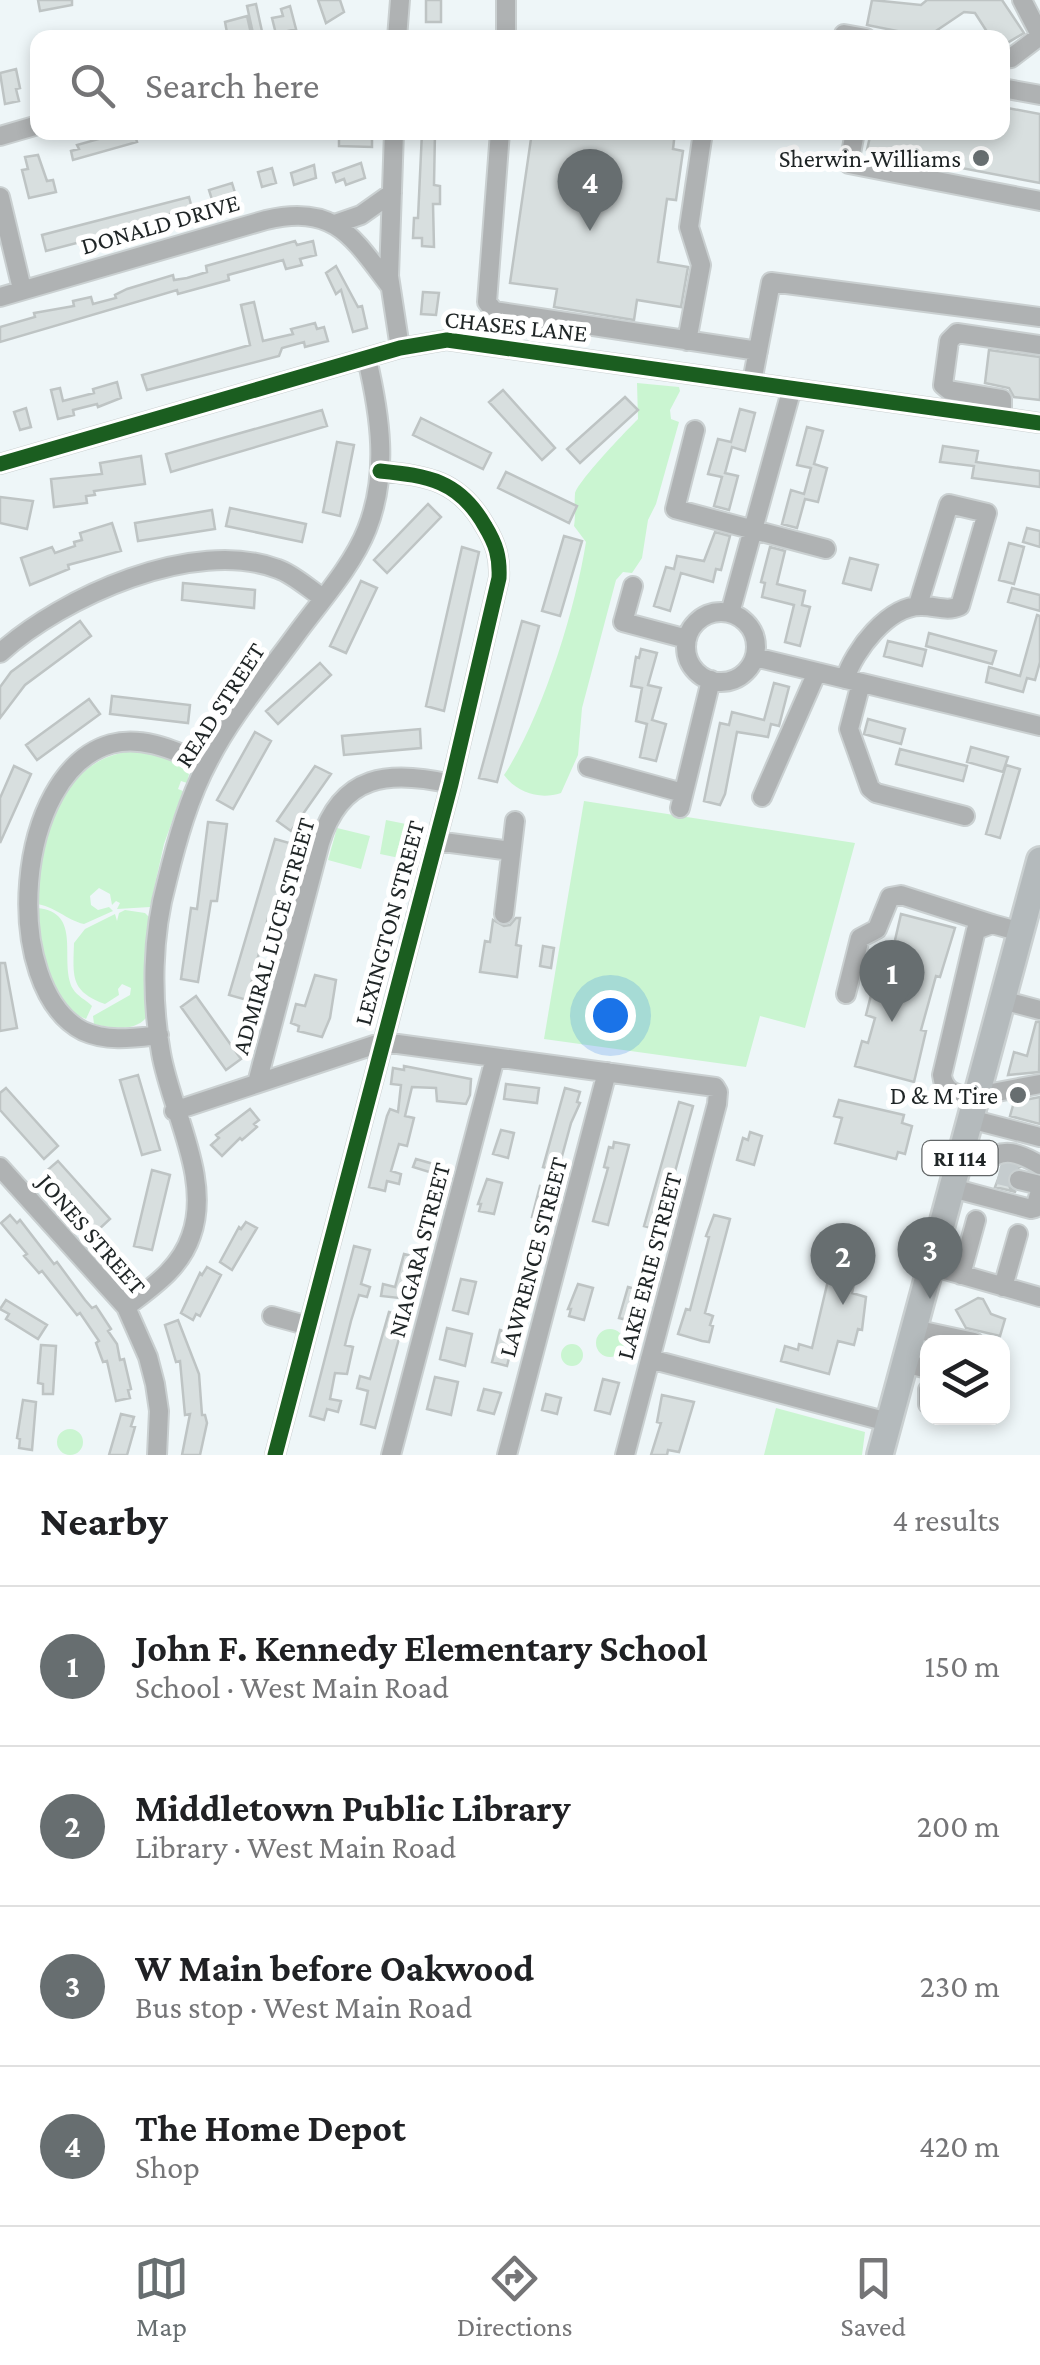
<!DOCTYPE html>
<meta charset="utf-8">
<style>
body{margin:0;font-family:"Crimson Pro",serif;background:#f6f6f6;color:#202124}
.controls{position:absolute;right:30px;bottom:30px;display:grid;overflow:hidden;border-radius:20px;box-shadow:0 5px 15px #0003}
.controls button{width:90px;height:90px;display:grid;place-items:center;padding:0;border:0;border-bottom:2px solid #e0e0e0;background:#fff;color:#202124;font:50px sans-serif}
.you{position:absolute;left:610px;top:1015px;width:35px;height:35px;margin:-25px;border:8px solid #fff;border-radius:50%;background:#1a73e8;box-shadow:0 0 0 15px #1a73e833}
.badge{display:grid;place-items:center;width:65px;height:65px;border-radius:50%;background:#676e70;color:#fff;font-size:32px;font-weight:700}
.pin{position:absolute;translate:-50% -82px;filter:drop-shadow(0 2px 5px #0008)}
.pin::after{content:'';position:absolute;top:52px;width:35px;height:30px;background:inherit;clip-path:polygon(0 0,100% 0,50% 100%)}
.list{margin:0;padding:0;list-style:none}
h2{display:flex;justify-content:space-between;align-items:center;height:130px;margin:0;padding:0 40px;font-size:42px}
h2 small{font-size:32px;font-weight:400;color:#757577}
.list li{display:grid;grid-template-columns:65px 1fr auto;gap:30px;align-items:center;box-sizing:border-box;height:160px;padding:0 40px;border-top:2px solid #e0e0e0}
.list b{display:block;font-size:38px;white-space:nowrap}
.list p{margin:0;font-size:32px;white-space:nowrap;color:#757577}
.list em{font-size:32px;font-style:normal;color:#757577}
.icon{flex:none;width:55px;height:55px;fill:none;stroke:currentColor;stroke-width:2;stroke-linecap:round;stroke-linejoin:round}
.map{position:relative;flex:none;width:1040px;height:1455px;overflow:hidden}
.search{position:absolute;background:#fff;box-shadow:0 5px 15px #0003;left:30px;right:30px;top:30px;height:110px;display:flex;align-items:center;gap:25px;box-sizing:border-box;padding:0 35px;border-radius:20px;color:#757577;font-size:38px}
.sheet{height:770px;background:#fff}
nav{display:flex;justify-content:space-around;align-items:center;box-sizing:border-box;height:140px;border-top:2px solid #e0e0e0;background:#fff;font-size:28px;color:#757577}
nav a{display:grid;justify-items:center;gap:5px}
nav .on{color:#676e70}
.map>svg:first-child{display:block}
.green{fill:#caf5d1}
.building{fill:#d8dfdf;stroke:#bec4c4;stroke-width:2.5}
.lines{fill:none;stroke-linecap:round;stroke-linejoin:round}
.minor-tunnel{stroke:#c5ccce;stroke-width:18;stroke-dasharray:18 9;stroke-linecap:butt}
.minor-casing{stroke:#cad0d1;stroke-width:22}
.highway-casing{stroke:#cad0d1;stroke-width:30}
.minor{stroke:#afb2b3;stroke-width:18}
.highway{stroke:#b4babc;stroke-width:25}
.cycleway-casing{stroke:#fff;stroke-width:21}
.cycleway{stroke:#1b5e20;stroke-width:15}
.poi-dot{fill:#676e70;stroke:#fff;stroke-width:4}
.labels{text-anchor:middle;dominant-baseline:central;stroke-width:10;stroke-linejoin:round;paint-order:stroke}
.shield{fill:#fff;stroke:#626667;stroke-width:2.5}
.shield-label{font-size:22px;font-weight:bold;fill:#1f2526}
.poi-label{font-size:25px;fill:#1f2526;stroke:#fff;text-anchor:end}
.street-label{font-size:25px;fill:#1f2526;stroke:#fff}
</style>
<div class="map">
<svg width="1040" height="1455" viewBox="0 0 1040 1455">
<rect width="100%" height="100%" fill="#eef6f8"/>
<path class="green" d="M637,383L679,387L680,391L670,410L671,419L679,422L656,504L648,520L642,558L632,573L623,572L616,580L582,708L578,755L561,793C540,800 517,793 504,775C542,717 575,611 586,542L574,526C576,514 574,505 575,494C576,483 627,430 638,419Z
M136,751C154,753 179,758 189,774L187,783L181,781L178,789L183,791L164,844L150,907L117,909L120,903L116,901L112,905L110,894L99,888L90,896L91,905L98,910L109,907L113,911L84,924C66,920 55,906 36,904C33,843 63,754 136,751Z
M584,801L855,843L805,1028L760,1016L746,1067L544,1039Z
M386,820L421,827L414,861L380,854Z
M337,828L370,836L361,869L328,860Z
M37,908C84,912 58,962 73,989C77,996 86,1000 92,1006L86,1019C44,1003 36,947 37,908Z
M125,910L145,913L149,917L145,955L146,1018C134,1032 110,1028 94,1024L93,1016L130,995L131,988L122,984L118,989L119,995L105,1004C70,991 73,977 74,943L85,929L115,914L117,921L119,913Z
M596 1343a14 14 0 1 1 28 0a14 14 0 1 1-28 0Z
M561 1355a11 11 0 1 1 22 0a11 11 0 1 1-22 0Z
M776,1408L865,1432L862,1455H764Z
M57 1442a13 13 0 1 1 26 0a13 13 0 1 1-26 0Z"/>
<path class="building" d="M38,0H72V5L40,11Z
M318,0H340L344,12L326,23Z
M426,0H441V22H426Z
M872,0L921,5L927,0H1002L1024,33L1002,46V38H991L975,13L964,12L927,37L867,25Z
M256,4L263,36L254,38L247,6Z
M290,6L296,29L276,34L272,18L283,16L281,9Z
M247,16L252,38H228L225,22Z
M16,69L20,88L16,89L19,101L5,104L0,73Z
M1002,107L1040,114V183L867,150L871,132H1002Z
M112,132H134L137,142L73,160L71,151L79,149L77,145L113,135Z
M422,132H435L434,185L440,186V204H433L434,247L422,246V238H413L414,218H418Z
M532,132H675L673,149L683,151L676,200L667,199L658,262L688,267L681,307L637,300L634,320L554,307L557,289L510,283Z
M339,137L372,138V147L339,146Z
M38,155L47,181L53,180L56,192L29,198L22,170L28,169L25,157Z
M361,163L365,178L346,185L344,179L336,182L333,173Z
M314,165L316,178L294,185L291,173Z
M272,168L276,183L262,187L258,172Z
M232,183L236,196L214,206L209,190Z
M189,197L193,212L177,216L176,212L153,219L147,226L104,234L105,240L89,243L88,240L46,251L42,235Z
M295,241L297,245L313,241L316,255L300,259L302,265L286,269L283,260L228,275L229,280L178,294L177,290L0,342V327L35,317L34,313L74,306L73,301L91,297L93,304L116,298L115,295L127,289L173,275L174,280L187,278L207,272L206,266Z
M336,266L358,307L362,306L367,328L353,332L341,290L336,294L326,273Z
M423,292L439,293L436,315L421,314Z
M254,302L263,341L293,334L291,329L315,323L317,329L324,327L328,341L305,347L304,342L282,348L279,356L147,390L142,375L250,345L241,305Z
M989,350L1040,357V400L1014,397L1009,388L985,383Z
M117,382L121,398L98,407L97,404L73,410L74,415L58,419L51,390L60,388L63,401L94,393L93,389Z
M503,390L555,448L542,460L489,402Z
M625,397L638,410L580,463L567,449Z
M26,408L31,427L20,430L14,412Z
M740,409L755,413L745,451L732,447L725,473L738,476L729,510L714,506L722,477L708,474L718,439L731,442Z
M322,410L327,426L171,472L166,454Z
M421,418L491,453L483,469L413,435Z
M807,427L823,431L814,464L827,468L818,502L805,499L797,528L782,524L791,490L804,494L811,468L797,465Z
M337,442L354,445L340,516L323,512Z
M943,446L978,451L976,462L1040,471V487L972,478L974,466L940,462Z
M141,456L145,484L94,491L95,495L86,496L87,503L54,507L51,479L102,474L100,463Z
M506,472L577,506L569,523L498,488Z
M0,497L33,501L27,529L0,523Z
M428,504L441,517L387,573L374,560Z
M230,508L306,524L302,542L226,526Z
M212,510L215,529L138,541L135,523Z
M112,523L121,551L68,565L69,569L30,585L21,558L52,547L55,553L75,546L74,542L82,540L80,533Z
M1027,528L1040,531V547L1023,542Z
M715,532L730,536L721,570L716,569L713,582L681,573L670,611L654,606L666,567L674,569L677,556L704,561Z
M564,536L582,541L560,616L542,611Z
M1009,543L1024,547L1014,584L999,580Z
M462,547L479,552L444,711L426,706Z
M770,547L785,551L777,584L805,591L802,605L810,607L800,646L785,642L794,605L762,597L765,583L761,582Z
M850,558L878,565L871,590L843,583Z
M361,581L377,588L346,653L330,646Z
M183,583L255,590L254,608L182,600Z
M1012,588L1040,595V611L1008,602Z
M1037,615L1040,616V662L1035,680L1027,678L1023,692L986,682L989,667L1020,676Z
M80,621L91,636L25,685L0,718V687L11,672Z
M522,621L539,626L497,782L479,778Z
M929,633L996,651L992,664L926,646Z
M888,641L926,650L922,666L884,656Z
M641,649L657,653L648,685L661,688L652,720L666,724L656,761L640,757L647,724L636,721L642,688L631,686L636,657L639,658Z
M320,663L331,675L278,724L266,711Z
M774,683L789,687L779,726L771,724L768,737L737,732L725,794L720,805L704,801L720,723L729,725L732,712L764,720Z
M112,696L190,705L188,723L110,714Z
M89,699L100,714L37,760L26,745Z
M868,719L905,729L901,744L864,734Z
M420,729L421,748L344,755L342,736Z
M255,732L271,741L233,809L217,800Z
M971,747L1008,757L1003,772L967,762Z
M900,749L967,766L963,781L896,764Z
M1006,765L1020,769L1000,838L986,834Z
M14,766L31,774L0,843V798Z
M315,766L331,774L291,831L277,821Z
M208,822L227,824L217,901H211L198,982L181,979L191,908L197,909Z
M275,839L293,844L273,919L268,918L247,1000L229,995Z
M901,914L955,928L940,977L936,976L921,1030L926,1031L914,1082L855,1066L862,1041L868,1043L875,1018L866,1015L880,960L890,962Z
M516,918H520L516,945L521,946L517,977L480,972L485,941L490,942L493,920L504,926L510,925Z
M543,946L554,948L551,968L540,966Z
M0,963H5L17,1028L0,1031Z
M315,975L336,980L330,1018L322,1037L298,1031L299,1026L291,1023L296,1004L305,1006Z
M196,996L241,1059L226,1070L181,1007Z
M1036,1022H1040L1039,1072L1008,1075L1014,1052L1027,1056Z
M404,1066L471,1079L470,1095L466,1104L437,1101L436,1088L412,1087L405,1116L414,1118L407,1146L399,1144L391,1171L401,1174L399,1184L387,1181L385,1191L369,1187L387,1116L390,1109L398,1112L401,1085L391,1084L393,1068L404,1070Z
M138,1075L160,1150L142,1155L120,1080Z
M506,1084L539,1088L537,1103L504,1099Z
M6,1088L58,1146L44,1159L0,1110V1093Z
M565,1088L580,1092L577,1102L580,1103L571,1123L558,1171L543,1167Z
M1040,1097V1124L1010,1116L1014,1102Z
M839,1100L904,1115L902,1123L912,1126L905,1154L898,1152L896,1159L835,1143L842,1118L834,1116Z
M679,1102L693,1106L659,1230L644,1226Z
M250,1109L259,1120L254,1124L257,1127L242,1140L240,1138L222,1156L211,1145L219,1138L216,1135Z
M501,1130L514,1133L508,1158L493,1154Z
M750,1132L762,1136L754,1165L737,1160L743,1138L748,1140Z
M614,1142L629,1145L608,1225L593,1221L608,1168L604,1167L609,1147L613,1148Z
M416,1159L444,1167L442,1176L413,1167Z
M58,1161L110,1219L96,1232L44,1173Z
M1003,1166L1018,1168L1011,1171L1007,1178L1010,1188L1016,1192L995,1187Z
M152,1170L170,1175L152,1250L134,1246Z
M487,1179L502,1183L494,1214L479,1211L481,1204H478Z
M540,1186L554,1190L546,1220L532,1217Z
M10,1215L17,1223L20,1220L54,1264L57,1262L85,1300L92,1308L96,1306L111,1329L108,1331L117,1344L120,1360L124,1359L131,1389L128,1390L130,1398L116,1401L107,1361L103,1362L96,1343L99,1341L80,1313L77,1315L42,1271L39,1273L24,1256L27,1254L1,1223Z
M714,1215L730,1219L705,1313L713,1316L710,1325L713,1326L709,1342L702,1341L678,1334L686,1309L690,1310L709,1237L706,1236Z
M246,1222L257,1228L232,1270L220,1262L239,1227L241,1229Z
M354,1246L370,1250L361,1284L370,1287L367,1297L359,1295L351,1321L345,1345L353,1347L347,1374L335,1373L330,1399L341,1401L338,1412L327,1409L324,1420L310,1416Z
M822,1247L860,1256L852,1293L866,1297L862,1330L858,1329L854,1345L838,1341L829,1374L781,1361L785,1346L798,1350L799,1344L812,1348L830,1272L817,1267Z
M404,1254L421,1258L408,1299L381,1296L383,1284L395,1287Z
M207,1267L221,1275L200,1316L196,1314L193,1320L181,1313L200,1273L202,1275Z
M461,1279L476,1282L468,1314L453,1310Z
M578,1284L593,1288L584,1320L569,1316L571,1309H568Z
M628,1287L643,1291L635,1322L619,1318Z
M978,1298L983,1299L991,1314L1005,1319L1000,1336L966,1328L956,1310Z
M6,1300L47,1325L38,1339L6,1319L9,1314L0,1309Z
M389,1312L405,1316L375,1428L361,1424L368,1391L357,1388L360,1376L370,1379Z
M178,1320L199,1374L202,1415H205L207,1423L200,1455H182L190,1414L185,1415L180,1361L176,1362L165,1325Z
M447,1328L472,1334L465,1366L440,1359Z
M500,1330L515,1334L507,1366L492,1362Z
M41,1345L56,1346L53,1394H43V1384L38,1383Z
M435,1377L458,1382L451,1415L427,1409Z
M603,1379L619,1383L610,1414L595,1410Z
M484,1389L501,1393L494,1414L478,1410Z
M546,1394L561,1398L557,1414L542,1410Z
M662,1395L694,1402L679,1452L668,1450L667,1455H651L661,1423L657,1422Z
M23,1400L36,1402L32,1450L19,1448L20,1439L17,1438Z
M121,1414L134,1417L131,1426L135,1427L127,1455H109Z"/>
<g class="lines">
<path class="minor-tunnel" d="M1002,1160L1022,1166
M998,1175L1019,1180"/>
<g class="minor-casing">
<path id="minor" d="M506,0V38
M1022,0L1040,35
M844,34L866,38
M397,38L400,0
M1002,59L1011,58L1040,36
M1002,88L1040,95
M394,132L389,276L400,348
M500,132L487,302L494,311L758,351
M855,132L849,164L1040,201
M0,136L38,125
M0,197L22,289
M335,224L361,215L392,193
M0,297L266,220C335,204 352,236 390,286
M687,341L701,265L689,227L703,132
M752,382L771,282L1040,317
M1002,417V399L949,390L943,385L949,341L957,333L1040,345
M695,430L675,509L826,549
M0,464L400,348L447,340L1040,423
M633,586L623,622L687,639
M686 647a35 35 0 1 1 70 0a35 35 0 1 1-70 0Z
M730,613L792,388
M0,653C62,597 194,537 278,569C293,574 309,589 323,598
M755,657L1040,726
M845,679C854,651 888,605 922,606C936,606 947,612 960,606L987,513L949,504L918,605
M861,683L849,729L870,788L876,793L965,816
M588,767L683,793
M762,797L817,672
M680,808L711,680
M436,841L511,851
M504,914L515,821
M846,994L860,938L877,929L890,897L901,895L992,924
M1002,1000L1040,1010
M159,1035C133,1038 107,1042 83,1031C0,988 13,772 111,744C144,735 177,752 207,764
M257,1083L320,843C341,773 390,770 451,784
M976,1096L1040,1084
M976,1099C959,1094 944,1094 942,1075L976,930L992,924L1021,932
M174,1111L383,1042L715,1087L718,1092L717,1104L625,1455
M970,1119L1040,1137
M960,1157L985,1163C1003,1145 1021,1154 1040,1165
M0,1167L126,1307L148,1357L155,1384L159,1411L157,1455
M1019,1180L1040,1185
M952,1188L1031,1209L1035,1208L1040,1191
M931,1266L1040,1297
M961,1275L976,1220
M1003,1287L1018,1234
M126,1307C152,1287 180,1269 191,1236C212,1178 171,1111 161,1053C151,997 152,935 167,881C177,840 189,797 209,760C232,715 266,676 295,636C319,603 352,567 367,529C389,473 380,415 367,359
M272,1316L309,1326
M914,1329L974,1342
M650,1359L888,1422
M904,1363L928,1369
M928,1390V1404
M275,1455L451,784L499,578C500,557 496,544 485,526C459,480 428,476 380,471
M391,1455L495,1058
M507,1455L607,1072"/>
</g>
<g class="highway-casing">
<path id="highway" d="M880,1455L1040,860"/>
</g>
<use href="#minor" class="minor"/>
<use href="#highway" class="highway"/>
<g class="cycleway-casing">
<path id="cycleway" d="M0,464L400,348L447,340L1040,423
M275,1455L451,784L499,578C500,557 496,544 485,526C459,480 428,476 380,471"/>
</g>
<use href="#cycleway" class="cycleway"/>
</g>
<g class="poi-dot">
<circle cx="981" cy="158" r="10"/>
<circle cx="1018" cy="1095" r="10"/>
</g>
<g class="labels">
<rect class="shield" x="922.5" y="1141" width="75" height="34" rx="8"/>
<g class="shield-label">
<text x="960" y="1158">RI 114</text>
</g>
<g class="poi-label">
<text x="961" y="158">Sherwin-Williams</text>
<text x="998" y="1095">D &amp; M Tire</text>
</g>
<g class="street-label">
<text transform="translate(160 224) rotate(-16)">DONALD DRIVE</text>
<text transform="translate(516 326) rotate(6)">CHASES LANE</text>
<text transform="translate(220 705) rotate(-57)">READ STREET</text>
<text transform="translate(389 923) rotate(-75)">LEXINGTON STREET</text>
<text transform="translate(273 936) rotate(-74)">ADMIRAL LUCE STREET</text>
<text transform="translate(92 1234) rotate(49)">JONES STREET</text>
<text transform="translate(419 1250) rotate(-75)">NIAGARA STREET</text>
<text transform="translate(533 1257) rotate(-75)">LAWRENCE STREET</text>
<text transform="translate(649 1266) rotate(-75)">LAKE ERIE STREET</text>
</g>
</g>
</svg>
<div class="controls">
<button><svg class="icon" aria-label="layers" viewBox="0 0 24 24"><path d="M12 4l9 5-9 5-9-5zM3 14l9 5 9-5"/></svg></button>
</div>
<div class="you"></div>
<div class="pin badge" style="left:892px;top:1022px">1</div>
<div class="pin badge" style="left:843px;top:1305px">2</div>
<div class="pin badge" style="left:930px;top:1299px">3</div>
<div class="pin badge" style="left:590px;top:231px">4</div>
<div class="search"><svg class="icon" aria-label="search" viewBox="0 0 24 24"><circle cx="10" cy="10" r="6"/><path d="M15 15l6 6"/></svg>Search here</div>
</div>
<section class="sheet">
<h2>Nearby<small>4 results</small></h2>
<ul class="list">
<li><span class="badge">1</span><div><b>John F. Kennedy Elementary School</b><p>School · West Main Road</p></div><em>150 m</em></li>
<li><span class="badge">2</span><div><b>Middletown Public Library</b><p>Library · West Main Road</p></div><em>200 m</em></li>
<li><span class="badge">3</span><div><b>W Main before Oakwood</b><p>Bus stop · West Main Road</p></div><em>230 m</em></li>
<li><span class="badge">4</span><div><b>The Home Depot</b><p>Shop</p></div><em>420 m</em></li>
</ul>
</section>
<nav>
<a class="on"><svg class="icon" aria-label="map" viewBox="0 0 24 24"><path d="M3 6l6-2 6 2 6-2v14l-6 2-6-2-6 2zM9 4v14M15 6v14"/></svg>Map</a>
<a><svg class="icon" aria-label="directions" viewBox="0 0 24 24"><path d="M12 3l9 9-9 9-9-9zM9 14v-3h6M13 9l2 2-2 2"/></svg>Directions</a>
<a><svg class="icon" aria-label="saved" viewBox="0 0 24 24"><path d="M7 4h10v16l-5-4-5 4z"/></svg>Saved</a>
</nav>
